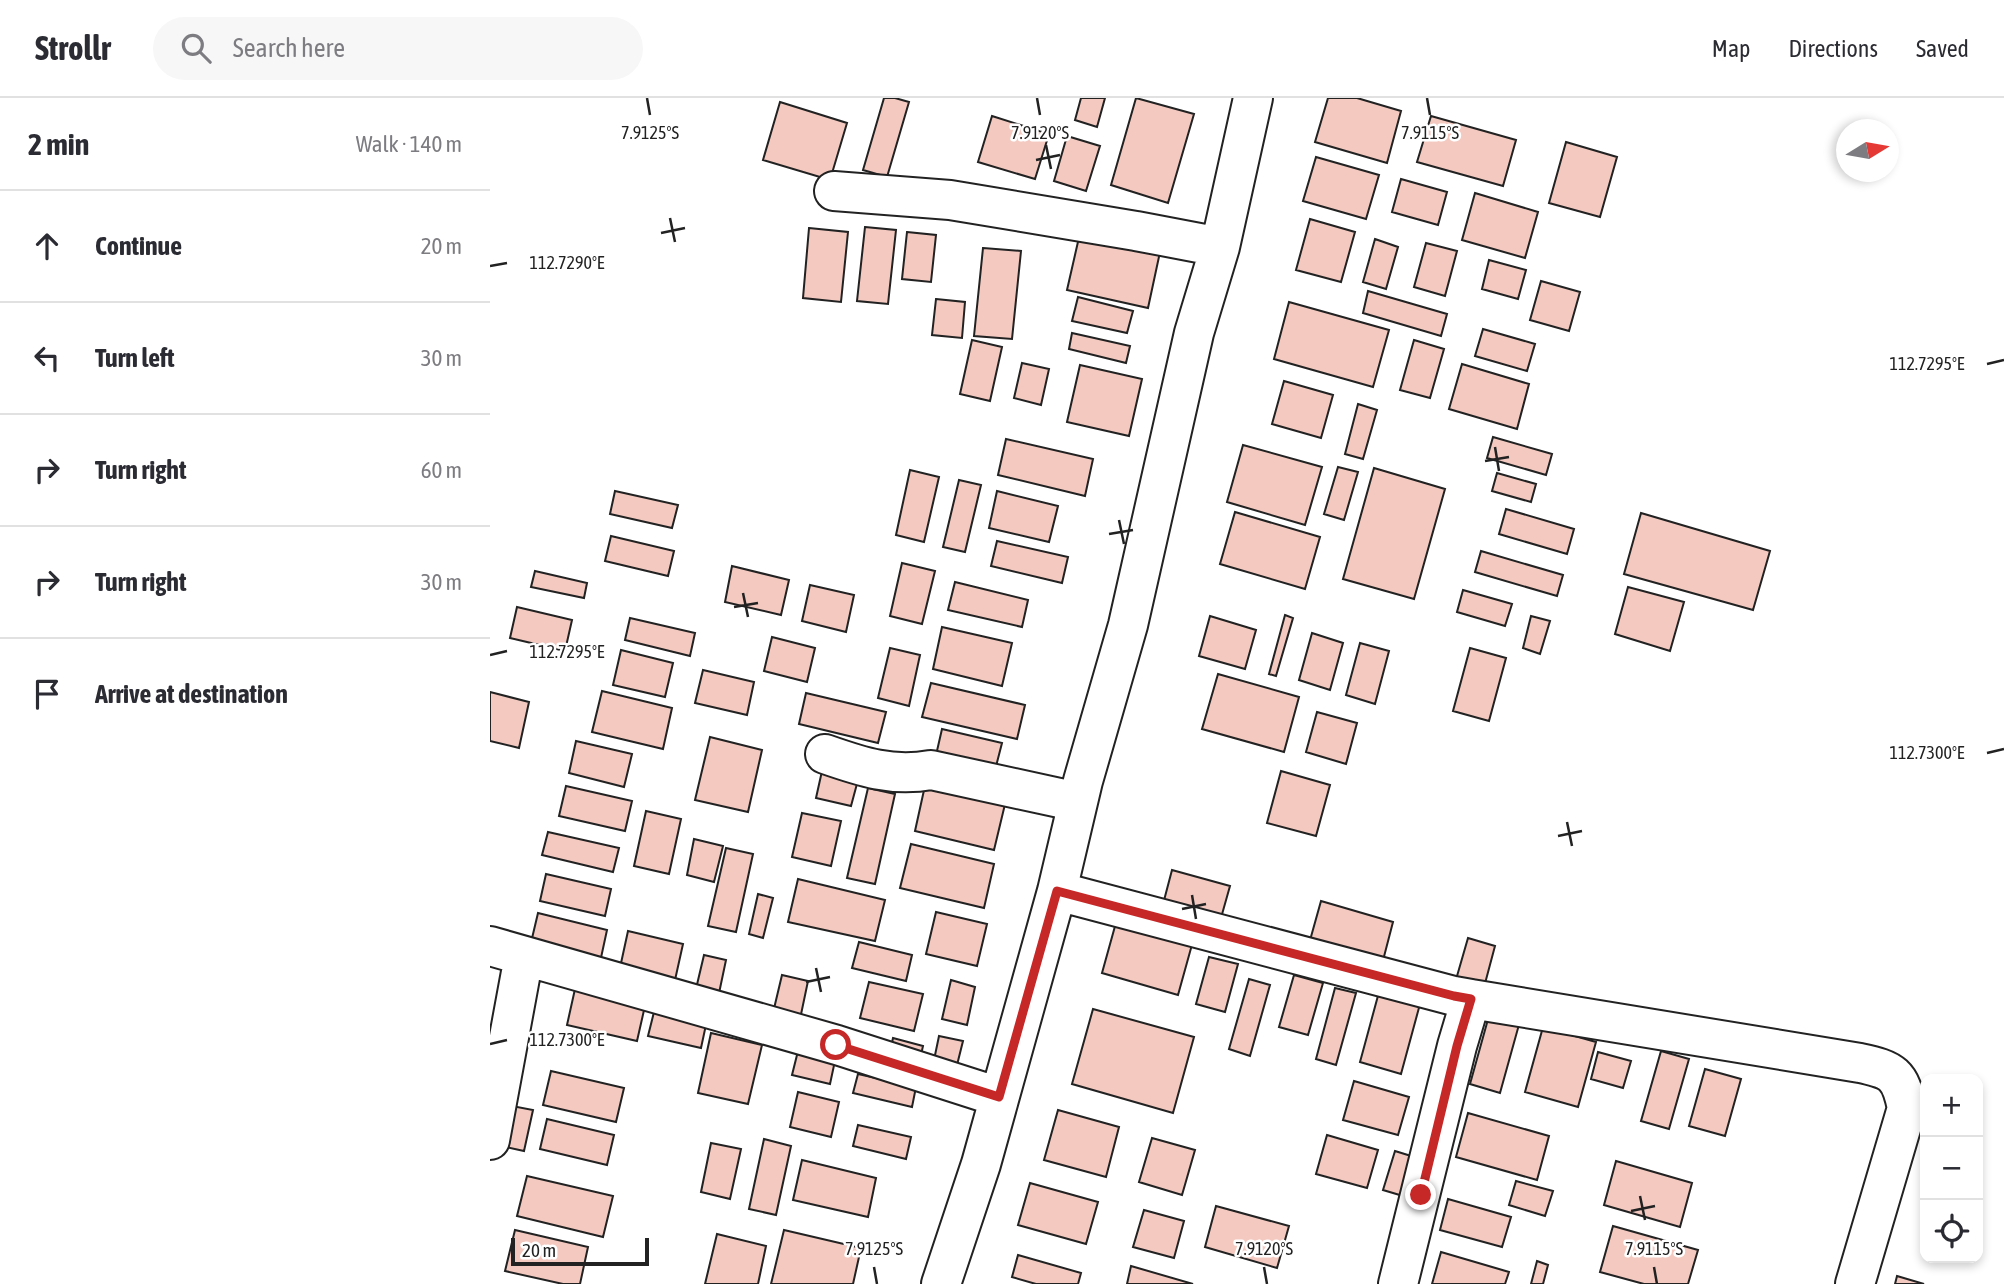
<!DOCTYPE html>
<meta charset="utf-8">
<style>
body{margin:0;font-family:"Asap Condensed",sans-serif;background:#f7f7f7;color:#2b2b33}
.controls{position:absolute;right:21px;bottom:21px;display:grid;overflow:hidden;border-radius:14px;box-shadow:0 4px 10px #0003}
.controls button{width:63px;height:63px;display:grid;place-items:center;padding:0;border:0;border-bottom:2px solid #e1e1e2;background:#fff;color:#2b2b33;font:35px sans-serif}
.compass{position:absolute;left:1346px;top:21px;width:63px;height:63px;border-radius:50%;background:#fff;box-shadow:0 4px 10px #0003;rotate:79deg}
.scale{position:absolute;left:21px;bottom:18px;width:138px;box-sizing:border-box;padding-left:7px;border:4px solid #222;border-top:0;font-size:19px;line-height:24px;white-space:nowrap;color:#222;-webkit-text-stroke:5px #fff;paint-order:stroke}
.stop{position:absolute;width:21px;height:21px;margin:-16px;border:5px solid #c62828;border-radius:50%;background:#fff}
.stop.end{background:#c62828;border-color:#fff;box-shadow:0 2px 7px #0008}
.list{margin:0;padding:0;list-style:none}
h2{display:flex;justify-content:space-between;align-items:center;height:91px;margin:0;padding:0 28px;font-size:30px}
h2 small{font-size:23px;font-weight:400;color:#7c7c81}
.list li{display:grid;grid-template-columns:46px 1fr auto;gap:21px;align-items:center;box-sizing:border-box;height:112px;padding:0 28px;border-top:2px solid #e1e1e2}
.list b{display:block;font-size:26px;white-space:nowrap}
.list em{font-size:23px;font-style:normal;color:#7c7c81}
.icon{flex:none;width:38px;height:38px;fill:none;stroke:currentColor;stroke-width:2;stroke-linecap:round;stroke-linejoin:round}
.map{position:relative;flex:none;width:1514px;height:1186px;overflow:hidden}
header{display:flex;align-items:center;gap:42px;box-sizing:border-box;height:98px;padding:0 35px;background:#fff;border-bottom:2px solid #e1e1e2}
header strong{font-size:33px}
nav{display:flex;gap:38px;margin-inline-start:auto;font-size:24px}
.search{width:490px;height:63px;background:#f7f7f7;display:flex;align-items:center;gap:18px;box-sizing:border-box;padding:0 24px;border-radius:38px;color:#7c7c81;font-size:26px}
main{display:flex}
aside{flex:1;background:#fff}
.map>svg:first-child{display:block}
.building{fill:#f3c9c0;stroke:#222;stroke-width:2}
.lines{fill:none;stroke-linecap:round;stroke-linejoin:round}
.minor-casing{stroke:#222;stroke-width:42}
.minor{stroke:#fff;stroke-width:38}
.route{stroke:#c62828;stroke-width:9}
.ticks{fill:none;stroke:#222;stroke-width:2.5}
.ticks-label{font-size:18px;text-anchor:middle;fill:#222;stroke:#fff;stroke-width:5;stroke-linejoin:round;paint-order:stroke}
</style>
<header>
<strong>Strollr</strong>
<div class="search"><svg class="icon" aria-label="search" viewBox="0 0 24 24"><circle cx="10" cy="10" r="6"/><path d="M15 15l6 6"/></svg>Search here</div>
<nav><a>Map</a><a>Directions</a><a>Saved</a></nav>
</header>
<main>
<aside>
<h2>2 min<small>Walk · 140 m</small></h2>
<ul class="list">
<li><svg class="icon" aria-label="ahead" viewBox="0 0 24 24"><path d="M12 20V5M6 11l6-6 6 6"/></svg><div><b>Continue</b></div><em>20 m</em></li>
<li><svg class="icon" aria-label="left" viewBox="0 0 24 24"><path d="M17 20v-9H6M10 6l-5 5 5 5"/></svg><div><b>Turn left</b></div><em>30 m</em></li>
<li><svg class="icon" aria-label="right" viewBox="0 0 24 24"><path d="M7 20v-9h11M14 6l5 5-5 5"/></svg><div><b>Turn right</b></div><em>60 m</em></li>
<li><svg class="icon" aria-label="right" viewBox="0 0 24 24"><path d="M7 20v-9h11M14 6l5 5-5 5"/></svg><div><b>Turn right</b></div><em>30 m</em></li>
<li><svg class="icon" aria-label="arrive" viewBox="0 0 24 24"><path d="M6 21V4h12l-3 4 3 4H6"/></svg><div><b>Arrive at destination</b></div></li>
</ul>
</aside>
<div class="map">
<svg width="1514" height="1186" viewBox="0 0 1514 1186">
<rect width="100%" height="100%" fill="#fff"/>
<path class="building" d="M394,0H405L419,4L397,79L373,72Z
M591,0H615L607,29L585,22Z
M646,0L704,16L678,105L621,87Z
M838,0H867L911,13L897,65L825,44Z
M290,4L357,25L340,82L273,62Z
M502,18L559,36L545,81L488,64Z
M941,18L1026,42L1013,88L927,64Z
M577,38L610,48L596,93L564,83Z
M1076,44L1127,59L1110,119L1059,105Z
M826,59L889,77L876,121L813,103Z
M911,81L957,94L948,127L902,114Z
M985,95L1048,114L1035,160L972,142Z
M820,121L865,134L851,184L806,172Z
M375,129L406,132L398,206L367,203Z
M319,130L358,134L351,204L313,200Z
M417,134L446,137L441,184L412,181Z
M590,135L670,154L658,210L577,192Z
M885,141L908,149L896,191L873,184Z
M936,145L967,153L955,198L924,189Z
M493,150L531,153L522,241L484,238Z
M999,162L1036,172L1028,201L992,191Z
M1051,183L1090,194L1079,233L1040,222Z
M878,193L957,216L951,238L873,215Z
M588,199L643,213L637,235L582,223Z
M446,201L475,204L472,240L442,237Z
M799,204L899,232L883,289L784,261Z
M993,231L1045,246L1037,273L985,258Z
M582,235L640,248L636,265L579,251Z
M482,242L512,249L500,303L470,296Z
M924,242L954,251L940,300L910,292Z
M532,265L559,271L551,307L524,300Z
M972,266L1039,286L1027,331L959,311Z
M590,267L652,281L639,338L577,324Z
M794,283L843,297L831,340L782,326Z
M868,306L887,312L873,361L855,356Z
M1003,339L1062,356L1056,377L997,360Z
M516,341L603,361L595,398L508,377Z
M753,347L832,369L815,427L737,404Z
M848,369L868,374L854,422L834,416Z
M884,370L955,391L924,501L853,481Z
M420,372L449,379L434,444L406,437Z
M1007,375L1046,386L1041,404L1002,393Z
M469,382L491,387L475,454L453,449Z
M125,393L188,407L182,430L120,416Z
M507,393L568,408L559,444L499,430Z
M1016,411L1084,431L1077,456L1009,436Z
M745,414L830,439L815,491L730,466Z
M1151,415L1280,453L1263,512L1134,476Z
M121,438L184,453L178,478L115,463Z
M507,443L578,459L572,485L501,468Z
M991,453L1073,477L1067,498L985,474Z
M412,465L445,473L432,526L400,518Z
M242,468L299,482L291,517L235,504Z
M45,473L97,485L94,500L41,489Z
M465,484L538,502L532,529L458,512Z
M320,487L364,497L356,534L312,523Z
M1138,489L1194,504L1180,553L1125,536Z
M973,492L1022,506L1015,528L967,514Z
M27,509L82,522L75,553L20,540Z
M795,517L803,520L786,578L779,576Z
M720,518L766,532L755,571L709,558Z
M1041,518L1060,523L1050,556L1033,550Z
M140,520L205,535L200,558L135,542Z
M452,529L522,545L512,588L443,571Z
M822,535L853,545L840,592L809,582Z
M282,539L325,550L317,584L274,573Z
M870,545L899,553L885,606L856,597Z
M400,550L430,557L419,608L388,600Z
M980,550L1016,560L999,623L963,613Z
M131,552L183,565L175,599L123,587Z
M213,572L264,584L257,617L205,605Z
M728,576L809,599L794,654L712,631Z
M441,585L535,607L527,641L432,619Z
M112,593L182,610L173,651L102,634Z
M0,594L39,604L29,650L0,643Z
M316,595L396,614L388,645L309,626Z
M827,614L867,625L856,666L816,654Z
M452,631L512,645L503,680L444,666Z
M220,639L272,652L258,714L205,702Z
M86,643L142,656L134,689L79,675Z
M332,673L368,682L361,708L326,700Z
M791,673L840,687L826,738L777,725Z
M436,683L516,702L504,752L425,733Z
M76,688L142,703L135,733L69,718Z
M378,690L405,696L385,786L357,780Z
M156,713L191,721L179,776L144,768Z
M312,715L351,723L341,768L302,759Z
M58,734L129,750L123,774L52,757Z
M204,741L233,748L224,784L197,777Z
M421,746L504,766L494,810L410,790Z
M236,750L263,756L246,834L218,828Z
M682,772L740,788L729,827L672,810Z
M56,776L121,791L115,818L50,803Z
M308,781L395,802L385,843L298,824Z
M268,796L283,800L273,840L259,836Z
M831,803L903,824L890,874L817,853Z
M446,814L497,826L487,868L436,856Z
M48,815L117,832L109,869L39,853Z
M627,821L703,843L688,897L612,875Z
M138,833L193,846L183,891L128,879Z
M978,840L1005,848L993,893L965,885Z
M369,844L422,857L416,883L362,870Z
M214,857L236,862L228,900L205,895Z
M719,859L748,866L735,914L706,906Z
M292,877L318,883L309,926L282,919Z
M804,877L833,885L818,937L789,929Z
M759,881L780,887L760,958L739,951Z
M87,882L157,899L147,943L77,927Z
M461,882L485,889L477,927L452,921Z
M379,884L433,896L424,933L370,920Z
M845,890L866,895L846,967L826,961Z
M889,894L930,906L911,976L870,964Z
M165,910L217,922L211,950L158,938Z
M603,911L704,939L683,1015L582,986Z
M1000,914L1030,923L1010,995L980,986Z
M1053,929L1106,944L1088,1009L1035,994Z
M221,935L272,947L258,1006L208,995Z
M449,938L473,943L467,967L444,962Z
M403,940L433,948L428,970L398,963Z
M309,949L346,958L340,986L302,977Z
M1171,953L1199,961L1179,1031L1151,1023Z
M1108,954L1141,963L1133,990L1101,981Z
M1215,971L1251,981L1235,1038L1199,1028Z
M61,973L134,990L126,1024L53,1007Z
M368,976L426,989L422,1009L363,995Z
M864,983L919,999L908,1037L853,1022Z
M308,994L349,1004L341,1039L300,1029Z
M17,1007L43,1012L34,1053L7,1047Z
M568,1012L629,1029L616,1079L554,1062Z
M978,1015L1059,1038L1047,1082L966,1059Z
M57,1021L124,1037L117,1067L50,1051Z
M368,1027L421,1039L416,1061L363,1048Z
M837,1037L888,1052L877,1090L826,1076Z
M662,1040L705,1052L692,1097L649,1084Z
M274,1041L301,1048L286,1117L259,1111Z
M221,1045L251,1051L240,1101L211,1094Z
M905,1053L934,1062L923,1101L893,1092Z
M312,1062L386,1080L378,1119L303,1102Z
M1126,1063L1202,1085L1190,1129L1114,1107Z
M37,1078L123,1098L113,1139L27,1118Z
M1026,1083L1063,1093L1055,1118L1019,1107Z
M540,1085L608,1104L596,1146L528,1127Z
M958,1101L1021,1119L1012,1149L950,1132Z
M726,1108L799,1128L787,1170L715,1149Z
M654,1112L694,1123L684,1160L643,1149Z
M1123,1128L1208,1152L1198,1186H1154L1110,1174Z
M25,1132L98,1149L90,1186H73L15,1173Z
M294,1132L371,1150L363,1186H281Z
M227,1136L276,1148L268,1186H215Z
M951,1154L1019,1174L1015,1186H942Z
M528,1157L591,1175L588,1186H546L522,1179Z
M1047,1163L1058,1167L1053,1186H1041Z
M641,1168L703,1186H637Z
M1407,1178L1434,1186H1405Z"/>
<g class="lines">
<g class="minor-casing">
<path id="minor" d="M344,93L460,102L646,133L730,149
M335,656C372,669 402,679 441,672L588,704
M567,793L964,898L981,901L967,948L908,1186
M0,848L347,947L509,999
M981,901L1370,965C1403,972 1410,976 1417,1010L1365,1186
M0,1042L34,858
M451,1186L491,1066L567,793L593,683L638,527L704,235L730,149L763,0"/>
</g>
<use href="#minor" class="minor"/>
</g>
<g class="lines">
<path class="route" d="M346,947L509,999L567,793L964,898L981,901L967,948L931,1097"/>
</g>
<path class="ticks" d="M157,0L160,17M547,0L550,17M937,0L940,17M556,47L561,71M546,62L570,57M180,120L185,144M171,135L195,130M0,168L17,165M1497,266L1514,262M1005,349L1009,373M995,363L1019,359M629,422L634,446M619,436L643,432M253,495L258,519M244,509L268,505M0,557L17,553M1497,655L1514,651M1077,724L1082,748M1068,738L1092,733M702,797L706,821M692,811L716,806M326,870L331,894M316,884L340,879M0,946L17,942M1150,1098L1155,1122M1141,1113L1165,1108M384,1169L387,1186M774,1169L777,1186M1164,1169L1167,1186"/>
<g class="ticks-label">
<text x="160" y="41">7.9125°S</text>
<text x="550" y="41">7.9120°S</text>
<text x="940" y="41">7.9115°S</text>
<text x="77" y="171">112.7290°E</text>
<text x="1437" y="272">112.7295°E</text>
<text x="77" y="560">112.7295°E</text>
<text x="1437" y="661">112.7300°E</text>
<text x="77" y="948">112.7300°E</text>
<text x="384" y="1157">7.9125°S</text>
<text x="774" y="1157">7.9120°S</text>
<text x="1164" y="1157">7.9115°S</text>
</g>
</svg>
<div class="controls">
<button>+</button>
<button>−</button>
<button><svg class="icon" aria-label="locate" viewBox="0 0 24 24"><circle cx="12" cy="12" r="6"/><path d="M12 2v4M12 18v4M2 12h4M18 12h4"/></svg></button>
</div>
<svg class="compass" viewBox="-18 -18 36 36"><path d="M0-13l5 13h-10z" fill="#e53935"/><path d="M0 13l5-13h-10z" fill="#7c7c81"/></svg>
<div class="scale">20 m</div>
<div class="stop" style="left:346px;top:947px"></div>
<div class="stop end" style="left:931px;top:1097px"></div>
</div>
</main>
